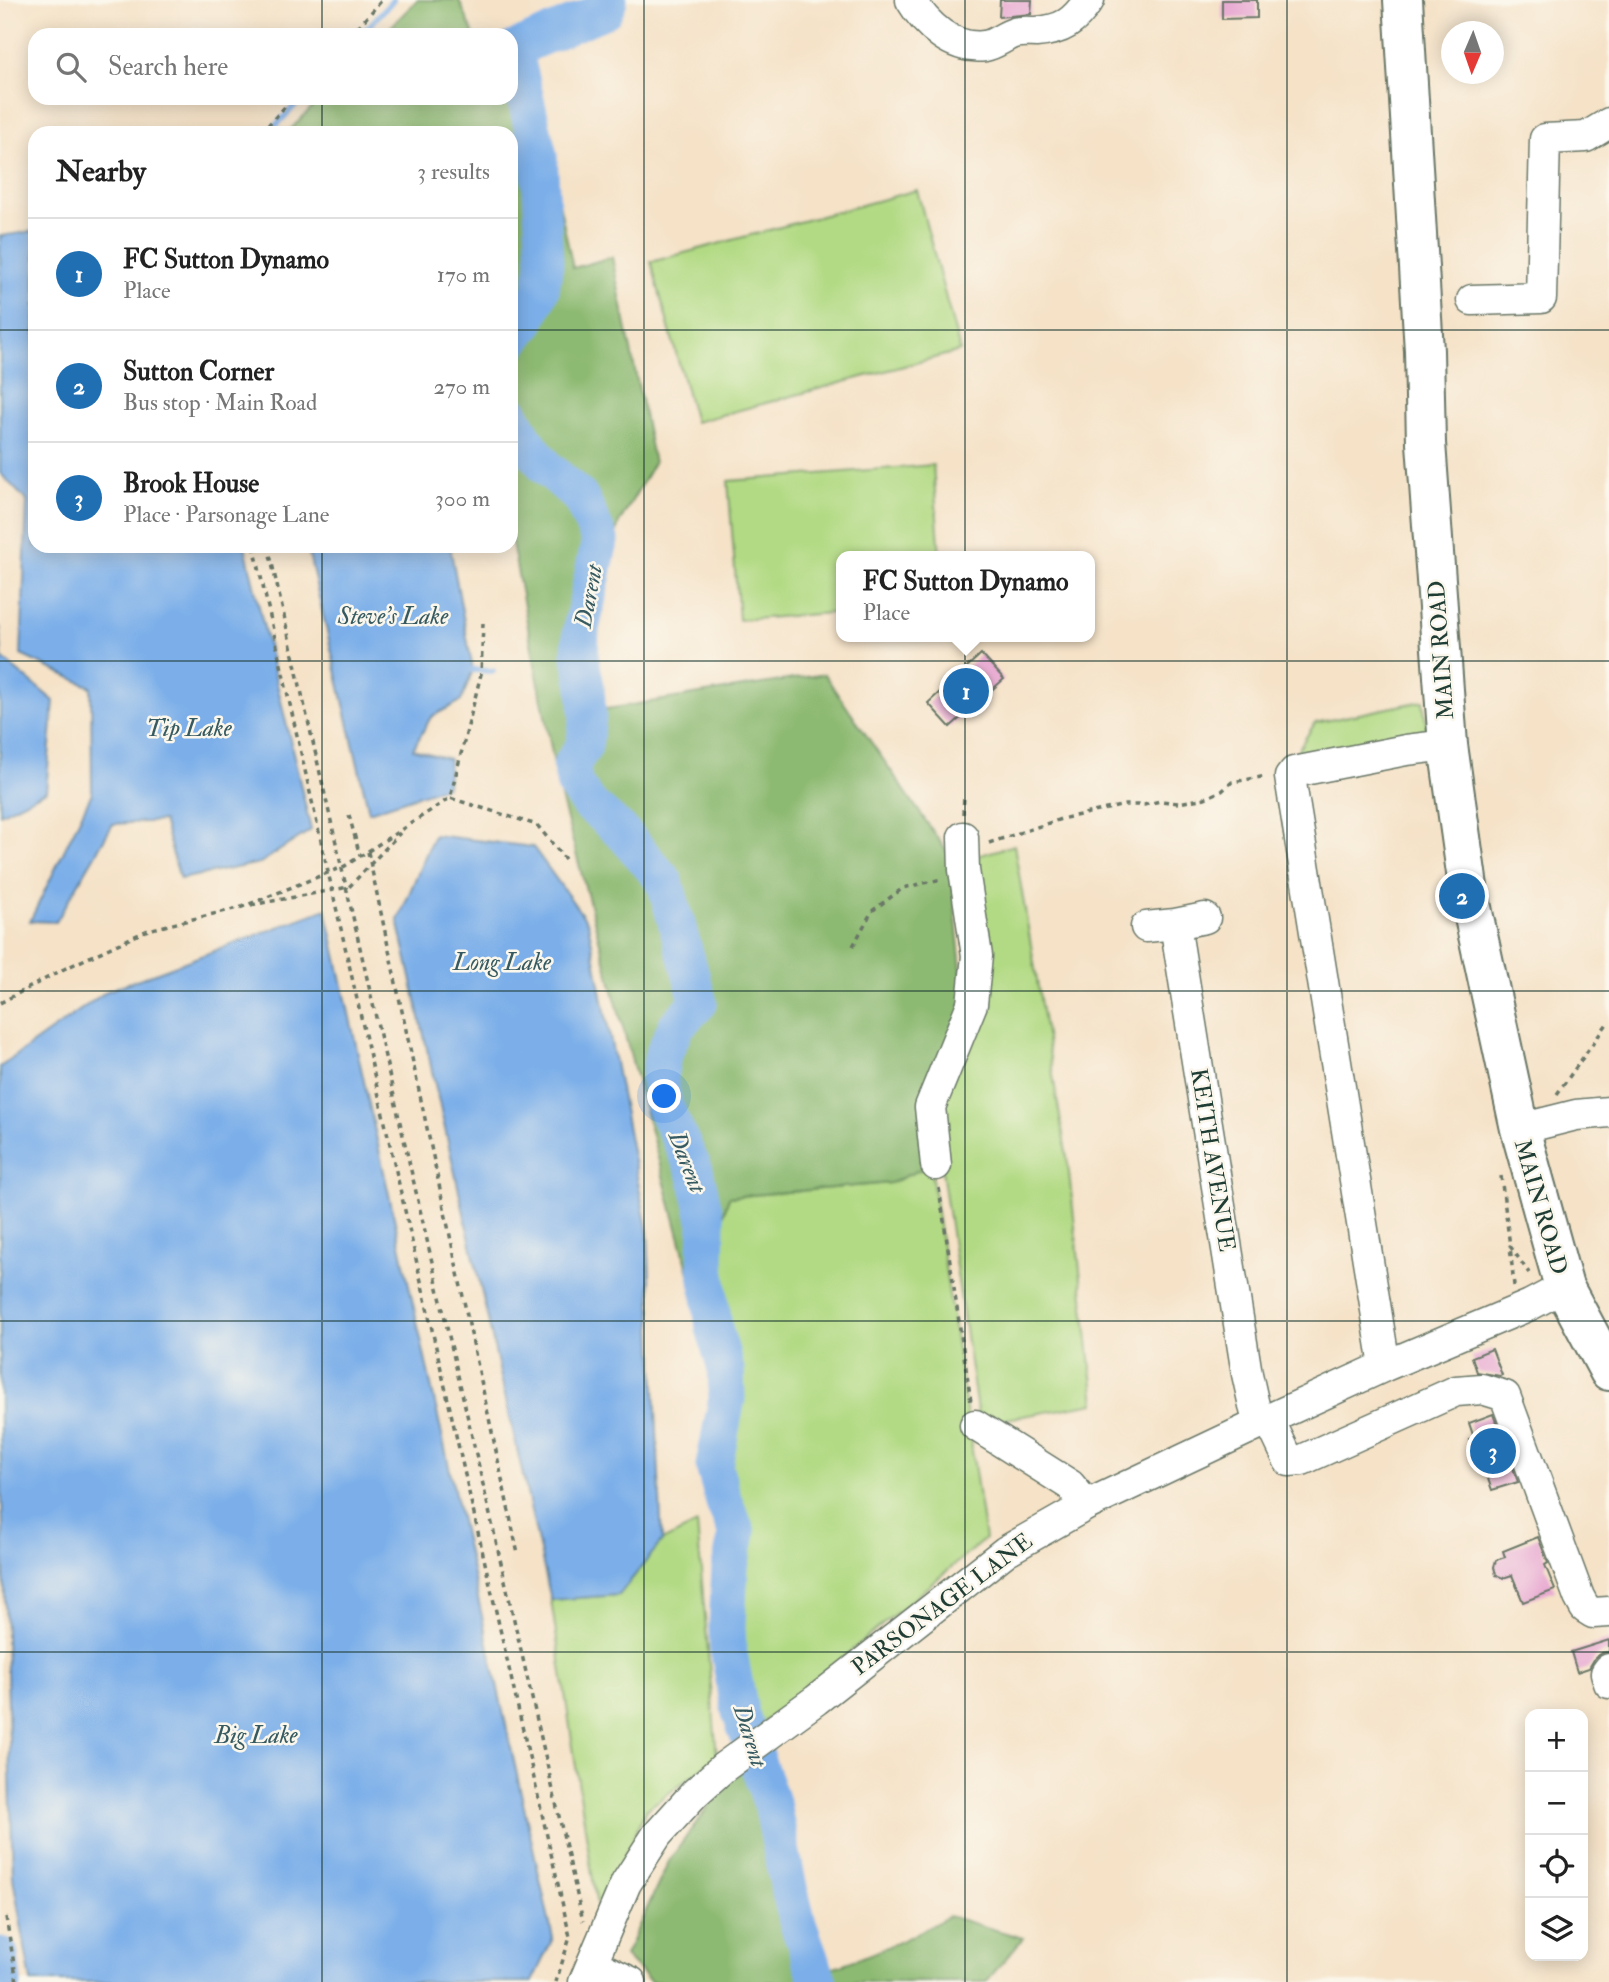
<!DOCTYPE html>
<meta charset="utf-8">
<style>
body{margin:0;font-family:"IM FELL Double Pica",serif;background:#f6f6f6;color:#222}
.controls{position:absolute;right:21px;bottom:21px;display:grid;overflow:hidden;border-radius:14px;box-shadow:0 4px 18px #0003}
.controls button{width:63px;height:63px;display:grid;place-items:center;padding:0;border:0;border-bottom:2px solid #e0e0e0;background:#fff;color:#222;font:35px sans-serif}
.compass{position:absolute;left:1441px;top:21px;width:63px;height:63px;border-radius:50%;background:#fff;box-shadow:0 4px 18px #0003;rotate:182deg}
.you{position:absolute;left:665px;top:1097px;width:24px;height:24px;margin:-18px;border:5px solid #fff;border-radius:50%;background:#1a73e8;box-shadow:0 0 0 10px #1a73e833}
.badge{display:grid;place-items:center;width:46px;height:46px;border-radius:50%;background:#1f6fb2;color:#fff;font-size:23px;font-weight:700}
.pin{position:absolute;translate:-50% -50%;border:4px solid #fff;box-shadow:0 2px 7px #0006}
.popup{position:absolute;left:836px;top:551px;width:259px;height:91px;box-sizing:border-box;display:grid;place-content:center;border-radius:14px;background:#fff;filter:drop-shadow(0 2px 5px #0005);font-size:23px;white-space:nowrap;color:#767676}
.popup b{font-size:26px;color:#222}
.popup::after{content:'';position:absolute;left:50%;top:100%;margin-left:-14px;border:14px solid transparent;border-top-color:#fff}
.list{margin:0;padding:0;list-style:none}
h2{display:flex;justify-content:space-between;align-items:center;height:91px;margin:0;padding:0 28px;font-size:30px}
h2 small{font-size:23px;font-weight:400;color:#767676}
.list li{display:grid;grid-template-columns:46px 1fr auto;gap:21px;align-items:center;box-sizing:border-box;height:112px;padding:0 28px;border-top:2px solid #e0e0e0}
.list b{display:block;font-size:26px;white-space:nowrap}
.list p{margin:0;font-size:23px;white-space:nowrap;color:#767676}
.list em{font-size:23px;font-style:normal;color:#767676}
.icon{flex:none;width:38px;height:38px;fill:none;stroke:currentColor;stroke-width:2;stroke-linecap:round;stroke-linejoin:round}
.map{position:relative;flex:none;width:1609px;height:1982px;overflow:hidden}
.search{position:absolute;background:#fff;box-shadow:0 4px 18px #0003;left:28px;top:28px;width:490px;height:77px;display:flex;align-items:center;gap:18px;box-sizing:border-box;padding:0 24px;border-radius:21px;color:#767676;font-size:26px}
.panel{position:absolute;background:#fff;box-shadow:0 4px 18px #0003;left:28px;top:126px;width:490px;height:427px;border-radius:21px}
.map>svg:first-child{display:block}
.green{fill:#b2da84;stroke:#688c5c;stroke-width:2}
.forest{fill:#8dba72;stroke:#567c53;stroke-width:2}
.water{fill:#7cafe9;stroke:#4e768e;stroke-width:2}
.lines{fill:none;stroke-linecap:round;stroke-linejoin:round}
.stream{stroke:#7cafe9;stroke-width:6}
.river{stroke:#7cafe9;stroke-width:37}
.building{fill:#e8a9d1}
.minor-casing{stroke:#6a7767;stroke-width:33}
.major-casing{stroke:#6a7767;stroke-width:42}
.path{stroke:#6a7767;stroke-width:3.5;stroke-dasharray:5 5;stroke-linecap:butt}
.minor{stroke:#fff;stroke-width:30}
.major{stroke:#fff;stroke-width:38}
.grid{fill:none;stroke:#1f3d34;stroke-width:2;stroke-opacity:0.55}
.labels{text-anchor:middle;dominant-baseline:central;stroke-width:5;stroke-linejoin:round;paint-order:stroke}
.street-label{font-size:23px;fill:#1f3d34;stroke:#fbf7ec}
.water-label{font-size:24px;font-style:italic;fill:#365a61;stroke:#fbf7ec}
</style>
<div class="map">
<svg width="1609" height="1982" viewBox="0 0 1609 1982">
<rect width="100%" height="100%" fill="#fbf7ec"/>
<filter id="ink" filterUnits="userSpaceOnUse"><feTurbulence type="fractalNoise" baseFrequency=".0143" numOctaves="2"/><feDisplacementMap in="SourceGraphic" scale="14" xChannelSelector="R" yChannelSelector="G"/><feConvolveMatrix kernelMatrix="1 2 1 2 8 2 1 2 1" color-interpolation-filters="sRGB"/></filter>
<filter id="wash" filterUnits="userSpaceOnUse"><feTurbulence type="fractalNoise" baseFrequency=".00686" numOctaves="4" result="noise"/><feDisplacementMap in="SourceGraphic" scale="28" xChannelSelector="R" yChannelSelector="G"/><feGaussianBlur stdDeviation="1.57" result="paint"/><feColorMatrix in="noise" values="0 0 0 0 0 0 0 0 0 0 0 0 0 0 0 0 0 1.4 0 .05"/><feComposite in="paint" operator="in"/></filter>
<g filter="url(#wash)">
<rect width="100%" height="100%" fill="#f5e2c7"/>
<path class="green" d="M917,190L960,351L695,422L651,262Z
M933,465L940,556H842V612L739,620L728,481Z
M1423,701L1428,738L1286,769L1315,723Z
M1014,845L1068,1164L1095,1403L979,1424L941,1164V1107L978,1016L970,858Z
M930,1165L985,1539L784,1707L755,1728L734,1638L743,1531L722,1464L732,1373L711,1252L729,1197L890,1183Z
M697,1524L717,1757L646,1810L598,1914L551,1600L619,1595L662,1541Z"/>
<path class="forest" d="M417,0H459L474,35H383Z
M511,51L527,54L573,268L612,257L654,463L619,523L587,638L594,711L824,674L950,856L964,1001L930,1165L891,1183L729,1197L696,1299L559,790L511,538V133H287L321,98H511Z
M749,1764L806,1975C856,1962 905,1941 949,1916L1023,1938L986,1982H651L625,1956L669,1861L727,1780Z"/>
<path class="water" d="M35,231V546H245L311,830L260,863L180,879L163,821L113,824L56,922L30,921L92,793L91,687L21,655L27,501L0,473V236Z
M307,546H450L473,670L461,701L431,717L413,749L449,759L447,786L369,812Z
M0,626L2,658L54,701L46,791L0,814Z
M434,835L533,847L588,923L648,1233L662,1541L619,1595L551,1600L398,920Z
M326,909L553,1938L532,1982H31L13,1878L0,1431V1067L107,991Z"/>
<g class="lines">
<path class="stream" d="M361,35L393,0
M269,133L302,98
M473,670L493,671"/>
<path class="river" d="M511,342L527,321L541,290L545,263L539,156L514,49L605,10L609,0
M511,413L524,438L546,467L581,498L600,540L581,630L580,657L586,686L588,718L584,746L571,765L575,785L588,803L623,833L665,882L699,1003L677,1025L663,1055L659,1078L664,1106L695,1171L707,1223L706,1266L714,1328L726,1370L727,1398L714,1466L724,1502L737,1533L730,1567L727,1625L728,1648L740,1712L773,1808L788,1884L798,1924L819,1982
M0,1955L3,1982"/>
</g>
<g id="blocks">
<path class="building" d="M1000,0H1032L1031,14L999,17Z
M1222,0H1257V18L1222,19Z
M981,654L1004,679L950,727L928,703Z
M1492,1349L1502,1375L1500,1376L1477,1372L1472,1357Z
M1493,1414L1518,1482L1492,1490L1482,1462L1477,1464L1469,1440L1474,1438L1469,1423Z
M1538,1537L1548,1563L1545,1565L1555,1590L1523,1602L1512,1575L1503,1578L1496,1575L1494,1567L1496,1560L1505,1557L1503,1551Z
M1609,1640V1652L1602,1653L1595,1658L1589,1668L1577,1672L1571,1652Z"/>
</g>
</g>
<g filter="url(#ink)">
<use href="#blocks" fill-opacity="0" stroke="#6a7767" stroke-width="2"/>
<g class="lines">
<g class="minor-casing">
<path id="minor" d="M911,0C926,25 952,50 985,46C996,44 1004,36 1014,33C1021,31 1029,32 1036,32C1063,30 1074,22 1089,0
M1472,300L1541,298L1545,139L1586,137L1609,123
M1175,924L1205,918
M1146,927L1175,924L1247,1374L1255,1410L1261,1423
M1520,1129L1576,1115L1609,1112
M936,1165L930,1107L972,1004L977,956L964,870L963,837
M1385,1366L1290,777L1294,772L1406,750L1448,745
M1269,1419L1289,1461L1302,1460L1456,1391L1482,1389L1505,1396L1579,1597L1585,1608L1593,1613L1609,1612
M975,1425L1070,1485L1087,1505
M1609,1669L1606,1673L1609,1683
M593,1964L631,1982
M584,1982L626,1883L657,1835L695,1793L724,1767L816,1700L1006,1551L1087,1505L1269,1419L1385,1366L1530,1305L1564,1287"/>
</g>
<g class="major-casing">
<path id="major" d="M1403,0L1424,351L1426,443L1448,745L1469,894L1520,1129L1564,1287L1609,1371"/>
</g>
<path class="path" d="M351,35L382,0
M261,133L293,98
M254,546L570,1937L556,1982
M268,546L583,1921
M483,623L481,674L450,798L537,825L565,859
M963,814L964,795
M349,815L360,856
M989,843L1061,819L1125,805H1144L1160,801L1179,803L1205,798L1222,791L1232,782L1267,776
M368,852L518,1554
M251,905L349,887L400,833
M853,946L872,911L903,888L942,879
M0,1003L64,969L148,930L242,907L345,866L450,798
M1557,1094L1609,1021
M1501,1176L1510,1246
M939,1188L971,1402
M1514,1286L1510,1246L1529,1273
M6,1917L17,1982"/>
<use href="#minor" class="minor"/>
<use href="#major" class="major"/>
</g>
</g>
<path class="grid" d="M322,0V35M644,0V1982M965,0V1982M1287,0V1982M322,98V133M0,330H35M511,330H1609M322,546V1982M0,661H1609M0,991H1609M0,1321H1609M0,1652H1609"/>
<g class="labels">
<g class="street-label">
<text transform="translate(1441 650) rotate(-94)">MAIN ROAD</text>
<text transform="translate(1213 1160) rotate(81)">KEITH AVENUE</text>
<text transform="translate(1541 1207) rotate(74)">MAIN ROAD</text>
<text transform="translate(942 1604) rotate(-37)">PARSONAGE LANE</text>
</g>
<g class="water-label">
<text transform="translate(589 596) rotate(-79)">Darent</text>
<text x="393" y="616">Steve's Lake</text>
<text x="189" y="728">Tip Lake</text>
<text x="502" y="962">Long Lake</text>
<text transform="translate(687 1162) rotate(69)">Darent</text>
<text x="256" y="1735">Big Lake</text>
<text transform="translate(750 1736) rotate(73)">Darent</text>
</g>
</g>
</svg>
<div class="controls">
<button>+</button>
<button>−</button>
<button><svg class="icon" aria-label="locate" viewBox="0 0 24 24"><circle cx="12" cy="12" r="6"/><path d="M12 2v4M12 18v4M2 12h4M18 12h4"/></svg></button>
<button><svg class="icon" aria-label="layers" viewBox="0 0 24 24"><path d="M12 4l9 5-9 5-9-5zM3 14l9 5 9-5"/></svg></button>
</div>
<svg class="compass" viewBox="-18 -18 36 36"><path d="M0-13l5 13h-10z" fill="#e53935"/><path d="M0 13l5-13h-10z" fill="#767676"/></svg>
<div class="you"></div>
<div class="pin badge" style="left:966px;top:691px">1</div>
<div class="popup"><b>FC Sutton Dynamo</b>Place</div>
<div class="pin badge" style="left:1462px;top:896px">2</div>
<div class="pin badge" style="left:1493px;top:1451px">3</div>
<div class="search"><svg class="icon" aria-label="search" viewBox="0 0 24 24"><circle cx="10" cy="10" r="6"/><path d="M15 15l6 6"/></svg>Search here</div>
<section class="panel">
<h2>Nearby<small>3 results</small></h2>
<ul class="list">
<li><span class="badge">1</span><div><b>FC Sutton Dynamo</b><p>Place</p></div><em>170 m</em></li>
<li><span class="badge">2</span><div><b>Sutton Corner</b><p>Bus stop · Main Road</p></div><em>270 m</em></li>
<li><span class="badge">3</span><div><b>Brook House</b><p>Place · Parsonage Lane</p></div><em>300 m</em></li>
</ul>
</section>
</div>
